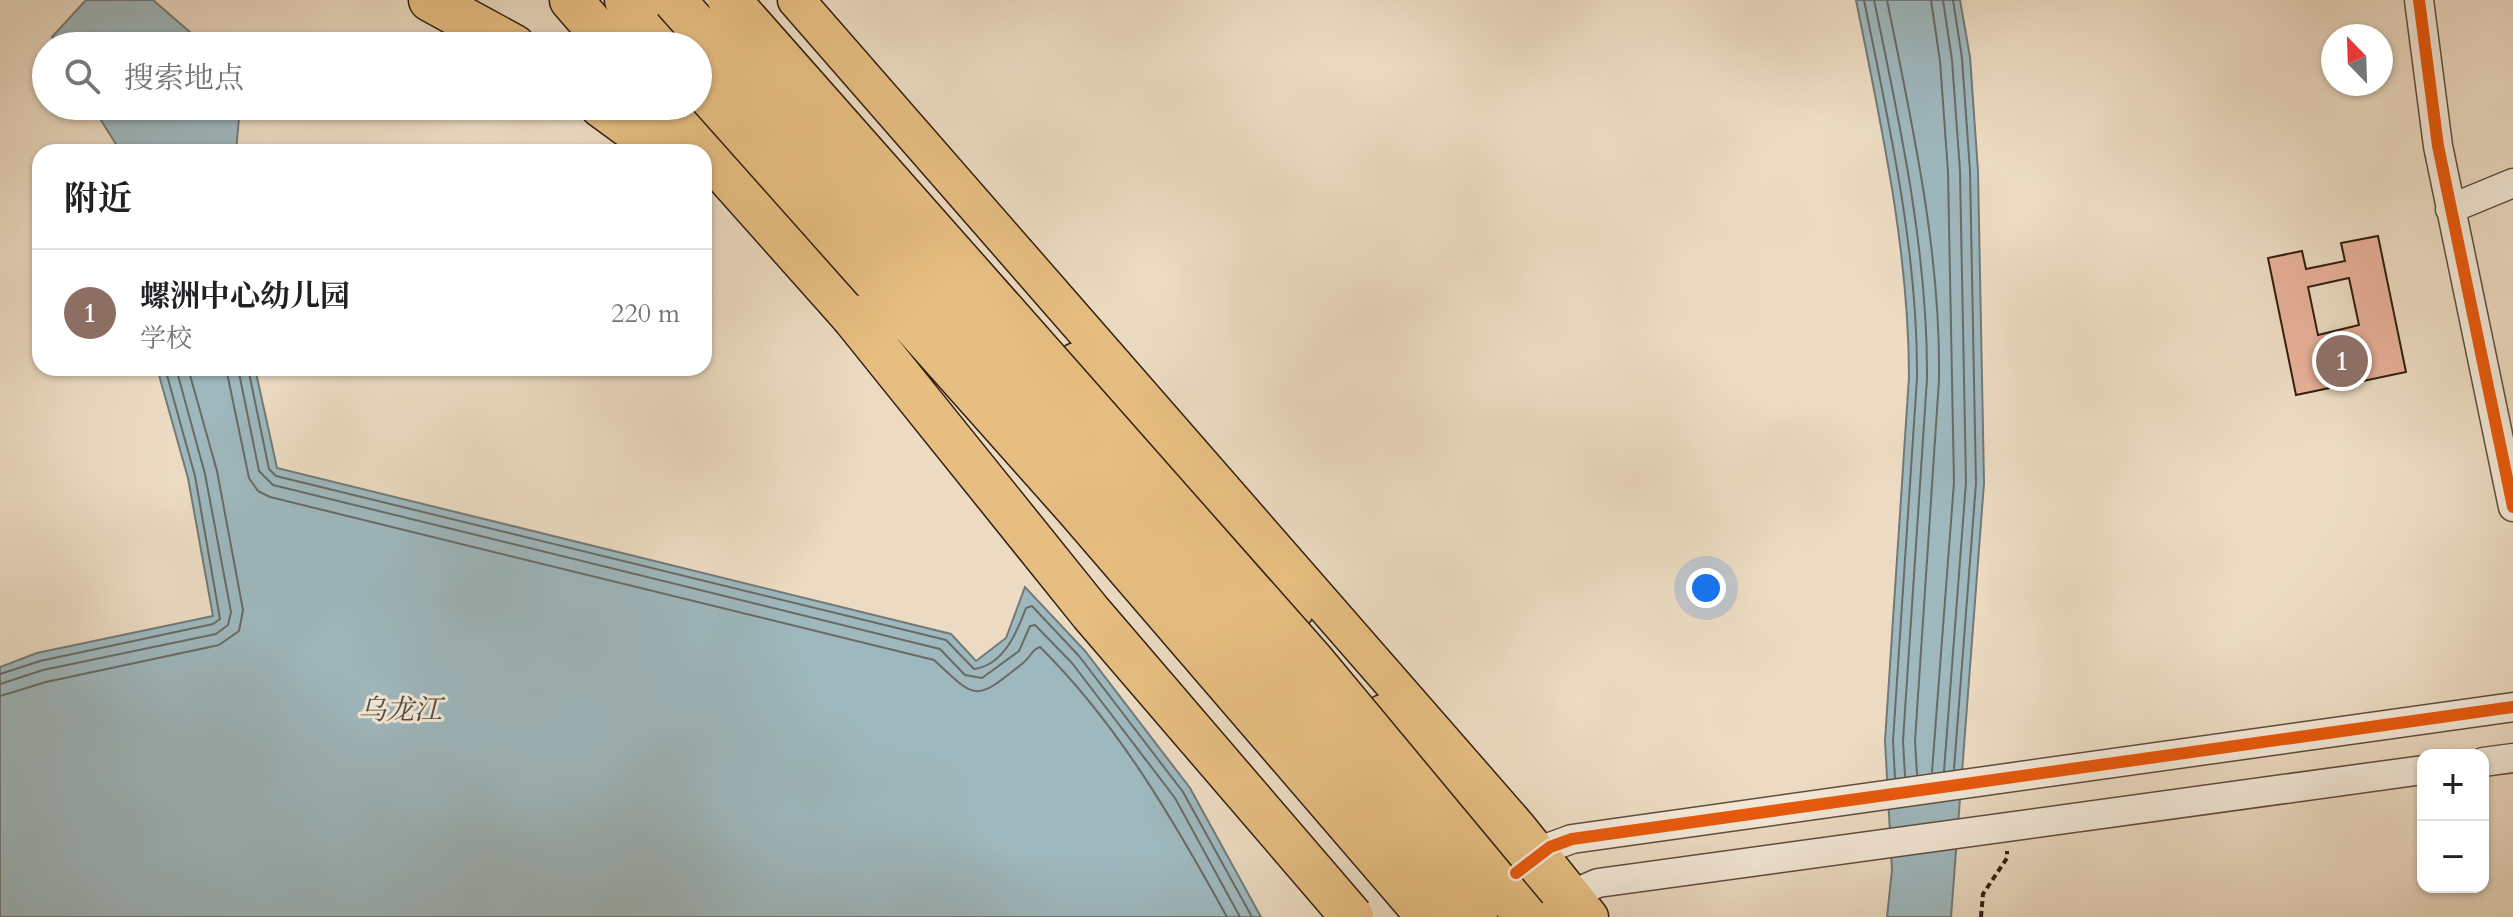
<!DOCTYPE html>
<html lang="zh">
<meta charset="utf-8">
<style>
body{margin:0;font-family:Cardo,"Noto Serif SC",serif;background:#f6f6f6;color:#202124}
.controls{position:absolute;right:24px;bottom:24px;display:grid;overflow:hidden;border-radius:16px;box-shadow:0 2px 6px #0004}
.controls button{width:72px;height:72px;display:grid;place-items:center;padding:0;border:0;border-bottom:2px solid #e0e0e0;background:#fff;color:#202124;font:40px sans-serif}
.compass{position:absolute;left:2321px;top:24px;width:72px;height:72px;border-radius:50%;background:#fff;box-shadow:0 2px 6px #0004;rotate:337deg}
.you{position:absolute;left:1706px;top:588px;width:28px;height:28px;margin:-20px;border:6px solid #fff;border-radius:50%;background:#1a73e8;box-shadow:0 0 0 12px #1a73e833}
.badge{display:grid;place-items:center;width:52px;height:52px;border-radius:50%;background:#ea580c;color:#fff;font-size:26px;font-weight:700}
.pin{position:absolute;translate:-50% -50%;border:4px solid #fff;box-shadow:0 2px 8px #0006}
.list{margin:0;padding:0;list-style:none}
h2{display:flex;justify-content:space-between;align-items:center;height:104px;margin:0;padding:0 32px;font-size:34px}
h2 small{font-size:26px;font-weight:400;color:#757577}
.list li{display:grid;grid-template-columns:52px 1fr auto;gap:24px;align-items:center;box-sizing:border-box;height:128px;padding:0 32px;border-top:2px solid #e0e0e0}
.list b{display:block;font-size:30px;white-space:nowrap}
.list p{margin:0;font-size:26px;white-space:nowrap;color:#757577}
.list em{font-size:26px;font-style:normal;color:#757577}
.icon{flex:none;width:44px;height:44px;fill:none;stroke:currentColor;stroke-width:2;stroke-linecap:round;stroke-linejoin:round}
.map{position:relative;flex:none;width:2513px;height:917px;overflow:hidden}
.search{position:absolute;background:#fff;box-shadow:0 2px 6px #0004;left:32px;top:32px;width:680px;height:88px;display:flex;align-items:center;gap:20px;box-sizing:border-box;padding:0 28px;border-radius:44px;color:#757577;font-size:30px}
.panel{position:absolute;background:#fff;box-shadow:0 2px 6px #0004;left:32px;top:144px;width:680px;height:232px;border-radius:24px}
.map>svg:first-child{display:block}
.water{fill:#9eb8be;stroke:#727a78;stroke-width:2}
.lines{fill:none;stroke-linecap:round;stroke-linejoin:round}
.shore{stroke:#686b66;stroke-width:2}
.building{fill:#e8b099;stroke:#311e0e;stroke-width:2;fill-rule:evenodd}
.minor-casing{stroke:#604d3b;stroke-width:31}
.major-casing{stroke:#311e0e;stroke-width:39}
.highway-casing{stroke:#311e0e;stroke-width:45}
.path{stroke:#311e0e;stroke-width:4;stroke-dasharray:6 4;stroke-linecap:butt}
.minor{stroke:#f3e8d7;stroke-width:28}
.major{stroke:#e6be81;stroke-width:36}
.highway{stroke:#e6be81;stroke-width:42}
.highway-bridge-casing{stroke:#311e0e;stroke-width:45;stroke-linecap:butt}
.highway-bridge{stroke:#e6be81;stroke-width:42}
.cycleway-casing{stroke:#f3e8d7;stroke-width:17}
.cycleway{stroke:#e8590c;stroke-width:12}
.labels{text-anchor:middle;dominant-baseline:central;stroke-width:6;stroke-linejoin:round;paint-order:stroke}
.water-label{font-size:28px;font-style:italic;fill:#524c43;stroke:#f3e8d7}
</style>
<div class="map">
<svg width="2513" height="917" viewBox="0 0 2513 917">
<rect width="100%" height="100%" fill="#ecdbc2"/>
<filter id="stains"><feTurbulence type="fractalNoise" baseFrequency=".0025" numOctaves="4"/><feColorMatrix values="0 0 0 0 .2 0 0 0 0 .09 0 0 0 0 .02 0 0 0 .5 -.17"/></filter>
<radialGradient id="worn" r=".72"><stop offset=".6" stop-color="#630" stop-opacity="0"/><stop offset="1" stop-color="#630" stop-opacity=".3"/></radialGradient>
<path class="water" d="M86,0H153L206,46H57L52,37Z
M1856,0H1960L1970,57L1978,171L1984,483L1951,917H1887L1892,870L1885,741L1909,377C1909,251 1881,124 1856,0Z
M92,106H240L236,152H121Z
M157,368H255L277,468L951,634L976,661L1006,638L1025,587L1085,651L1190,788L1261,917H0V667L37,653L213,616L188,478Z"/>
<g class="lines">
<path class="shore" d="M1864,0C1889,124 1918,251 1917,378L1893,741L1895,778
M1874,0C1900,124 1928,252 1927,379L1903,741L1905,776
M1887,0C1912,124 1941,252 1939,380L1915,741L1917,774
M1931,0L1940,61L1948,172L1954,482L1932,772
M1943,0L1952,60L1960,171L1966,482L1944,771
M1953,0L1962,58L1970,171L1976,483L1954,769
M226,368L249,478L258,491L270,497L934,660C976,699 974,703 1023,663C1030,658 1032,649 1040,647C1118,724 1174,821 1227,917
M238,368L259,471L273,485L940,649L965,675L982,678L1019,651L1030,626L1035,625L1072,663L1175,798L1240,917
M248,368L269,469L276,476L946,640L974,669C1004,665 1017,632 1026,608L1032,606L1079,656L1183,792L1252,917
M0,674L40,661L213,624L220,619L195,476L165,368
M0,684L43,670L216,634L228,625L231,612L205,474L176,368
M0,696L46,682L219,645L239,631L243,610L217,471L188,368"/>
</g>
<path class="building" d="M2378,236L2406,372L2296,395L2268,258L2302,251L2306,269L2345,261L2341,243ZM2349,278L2359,325L2318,335L2308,287Z"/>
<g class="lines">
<g class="minor-casing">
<path id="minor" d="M2419,0L2438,146L2513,507
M2450,209L2513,183
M2483,762L2513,758
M1523,867L1550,847L1572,839L2513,707
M1559,907L1582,890L1598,883L2423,770"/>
</g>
<g class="major-casing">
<path id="major" d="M796,0L1517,826L1590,917
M1076,361L1295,611
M1383,713L1551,917"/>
</g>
<g class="highway-casing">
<path id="highway" d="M430,0L514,46
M571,0L611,46
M626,0L666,46
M601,106L664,152
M665,106L852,316"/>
</g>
<path class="path" d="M1981,917L1983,894L2007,858V851"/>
<use href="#minor" class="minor"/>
<use href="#major" class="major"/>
<use href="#highway" class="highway"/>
<g class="highway-bridge-casing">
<path id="highway-bridge" d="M674,0L1193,584L1476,917
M729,0L1313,661L1526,917
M698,83L1077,509L1428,917
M852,316L1091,613L1352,917"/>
</g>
<use href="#highway-bridge" class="highway-bridge"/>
<g class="cycleway-casing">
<path id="cycleway" d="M2419,0L2438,146L2513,507
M1516,873L1550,847L1572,839L2513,707"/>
</g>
<use href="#cycleway" class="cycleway"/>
</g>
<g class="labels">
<g class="water-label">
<text x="400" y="710">乌龙江</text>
</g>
</g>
<rect width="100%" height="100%" filter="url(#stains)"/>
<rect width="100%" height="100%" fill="url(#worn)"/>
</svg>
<div class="controls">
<button>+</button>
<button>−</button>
</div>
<svg class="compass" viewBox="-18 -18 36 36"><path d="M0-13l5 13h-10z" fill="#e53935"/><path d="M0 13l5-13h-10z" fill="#757577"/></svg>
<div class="you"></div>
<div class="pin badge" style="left:2342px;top:361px;background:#8d6e63">1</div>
<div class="search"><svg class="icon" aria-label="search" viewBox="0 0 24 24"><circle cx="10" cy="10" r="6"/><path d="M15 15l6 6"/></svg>搜索地点</div>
<section class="panel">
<h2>附近<small></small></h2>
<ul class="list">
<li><span class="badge" style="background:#8d6e63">1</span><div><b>螺洲中心幼儿园</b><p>学校</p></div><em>220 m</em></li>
</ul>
</section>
</div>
